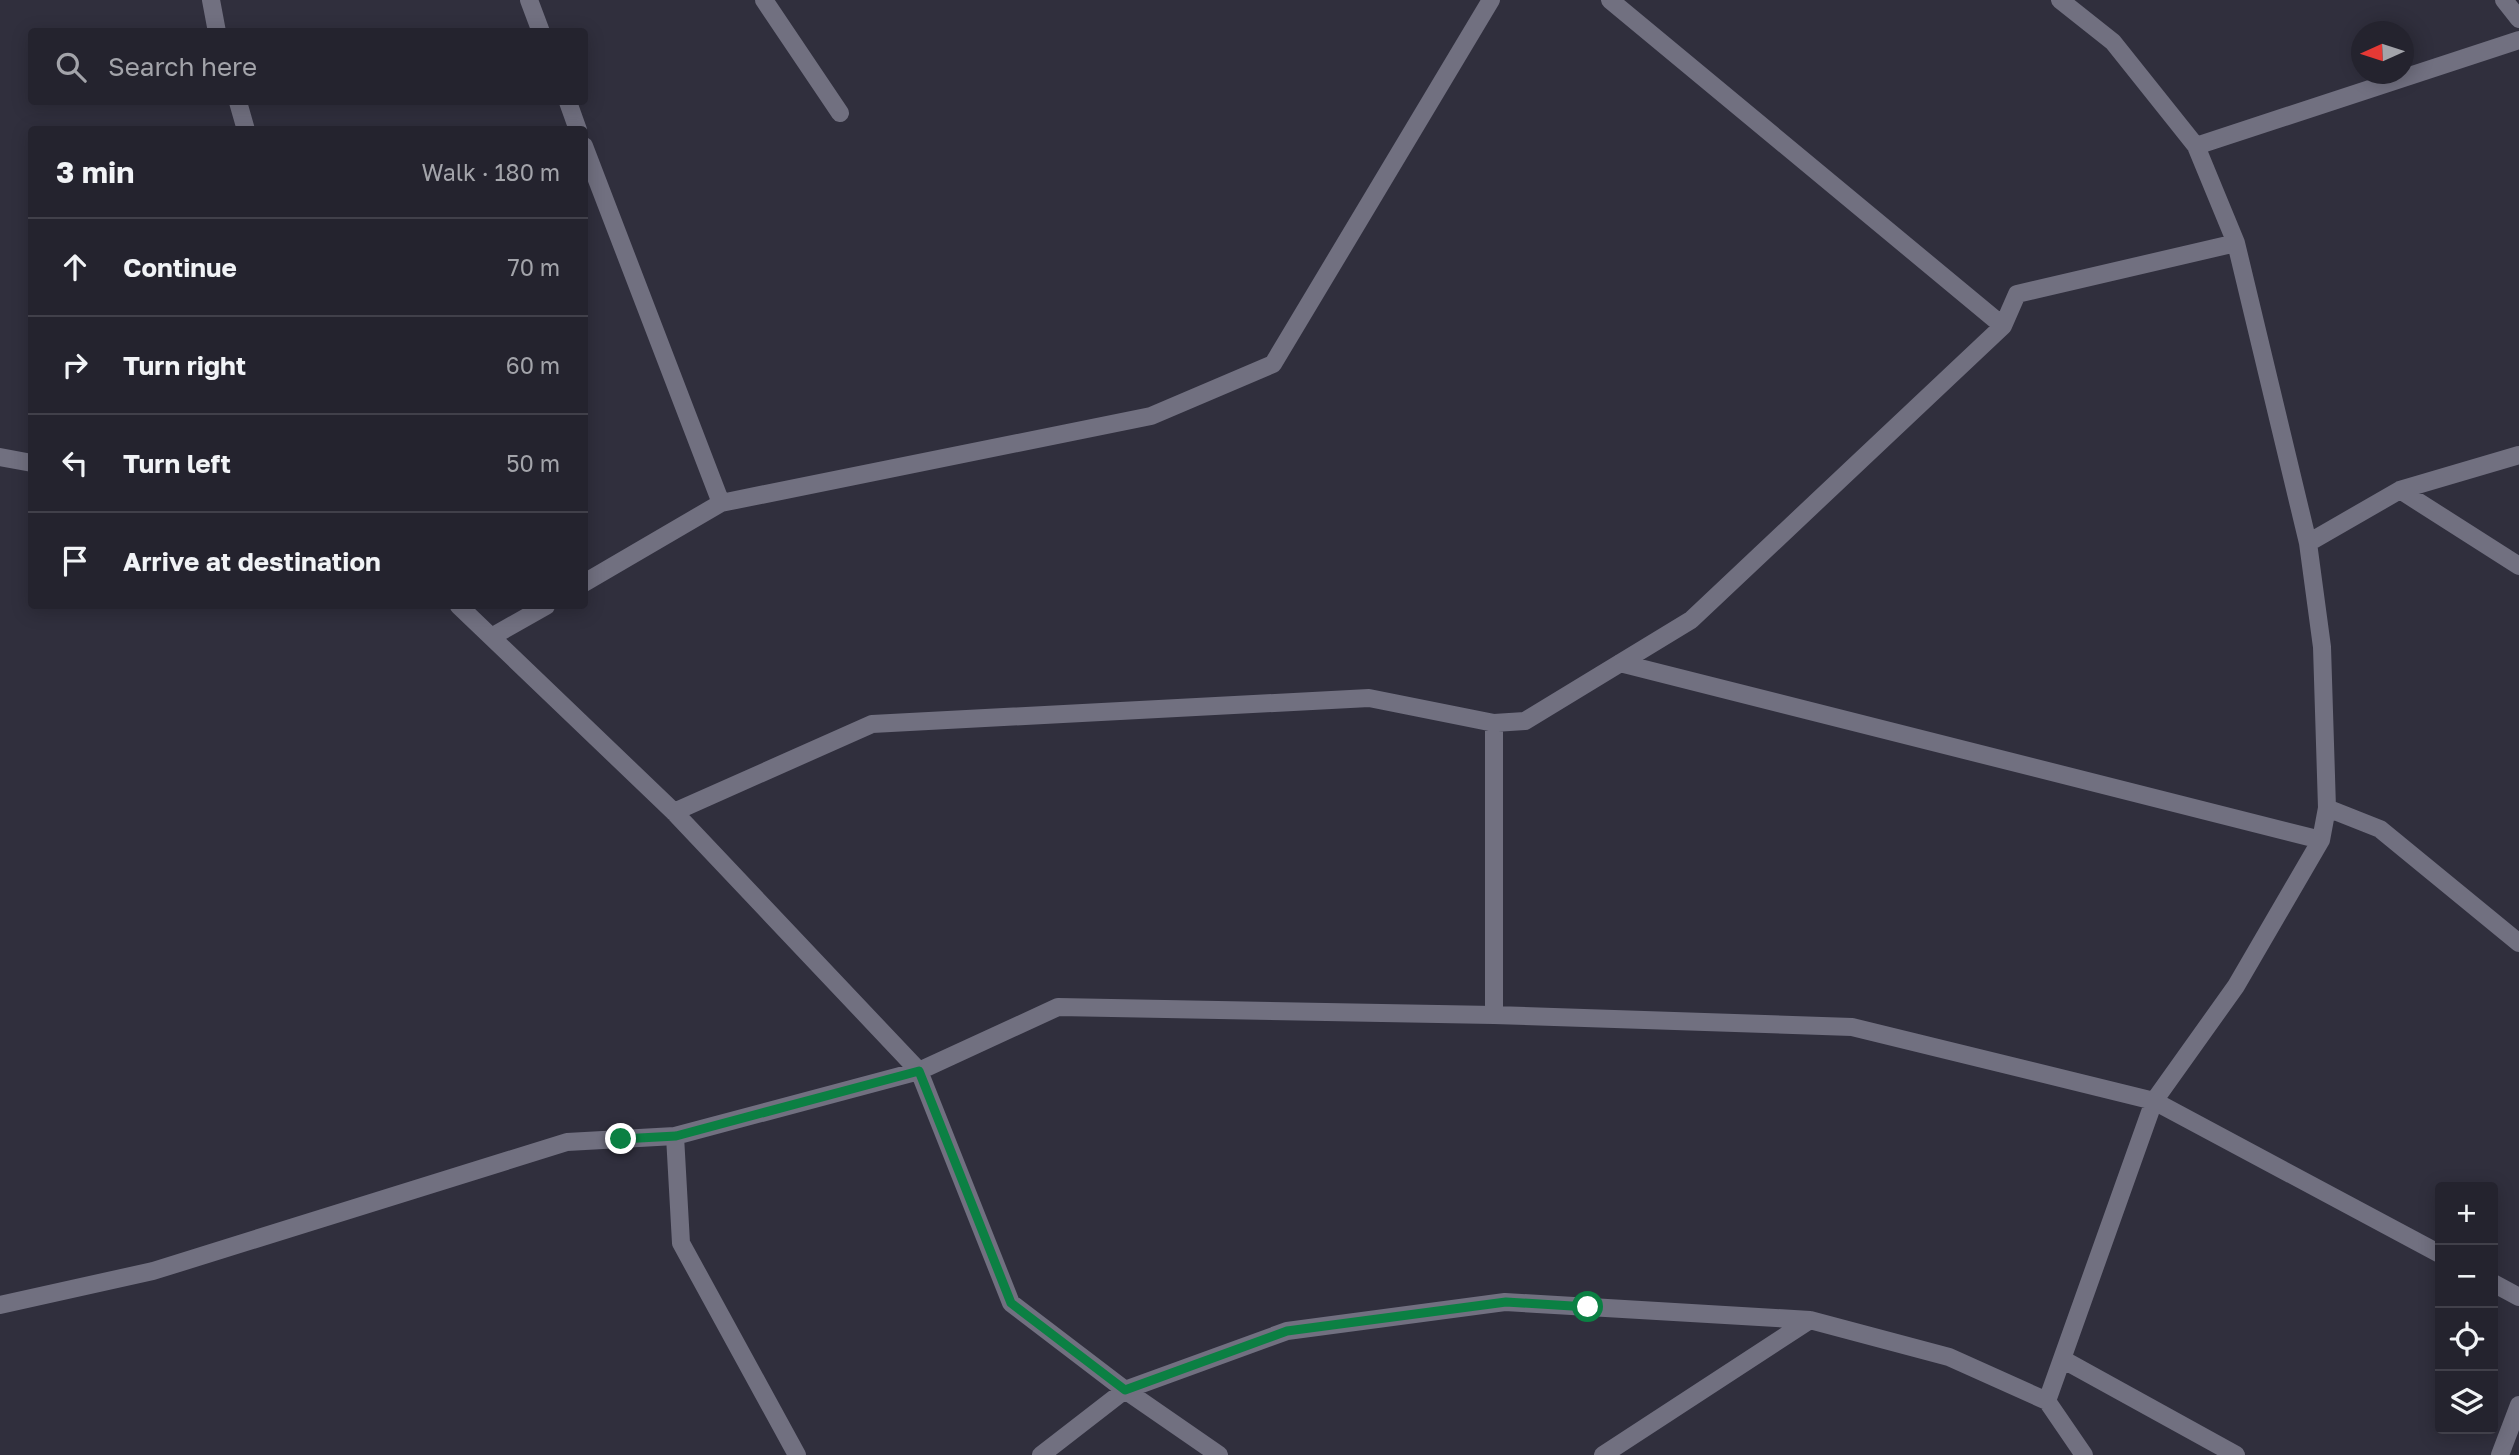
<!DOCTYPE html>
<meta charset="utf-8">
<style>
body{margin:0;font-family:"Golos Text",sans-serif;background:#2c2b36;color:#f1f3f6}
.controls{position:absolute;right:21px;bottom:21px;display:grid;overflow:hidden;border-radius:7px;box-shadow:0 4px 18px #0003}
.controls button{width:63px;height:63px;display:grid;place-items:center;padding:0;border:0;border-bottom:2px solid #41404a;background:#24232e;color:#f1f3f6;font:35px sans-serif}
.compass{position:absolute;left:2351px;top:21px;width:63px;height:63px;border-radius:50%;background:#24232e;box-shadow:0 4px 18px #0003;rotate:267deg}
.stop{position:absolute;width:21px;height:21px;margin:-16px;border:5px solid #0b8043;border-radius:50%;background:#fff}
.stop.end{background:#0b8043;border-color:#fff;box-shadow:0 2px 7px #0008}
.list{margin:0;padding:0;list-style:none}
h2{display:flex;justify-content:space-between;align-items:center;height:91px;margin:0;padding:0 28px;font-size:30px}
h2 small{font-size:23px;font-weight:400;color:#a3a4aa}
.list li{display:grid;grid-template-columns:46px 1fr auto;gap:21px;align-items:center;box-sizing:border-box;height:98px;padding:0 28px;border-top:2px solid #41404a}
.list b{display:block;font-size:26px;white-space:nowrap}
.list em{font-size:23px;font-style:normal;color:#a3a4aa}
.icon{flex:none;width:38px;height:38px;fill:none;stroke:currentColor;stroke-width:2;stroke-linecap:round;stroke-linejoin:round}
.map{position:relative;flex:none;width:2519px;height:1455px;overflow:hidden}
.search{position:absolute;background:#24232e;box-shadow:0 4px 18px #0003;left:28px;top:28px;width:560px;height:77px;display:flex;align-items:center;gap:18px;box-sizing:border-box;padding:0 24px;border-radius:7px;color:#a3a4aa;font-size:26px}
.panel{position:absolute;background:#24232e;box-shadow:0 4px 18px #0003;left:28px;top:126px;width:560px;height:483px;border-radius:7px}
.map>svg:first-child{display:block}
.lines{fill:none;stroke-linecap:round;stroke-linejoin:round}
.minor{stroke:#717080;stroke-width:18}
.route{stroke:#0b8043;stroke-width:9}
</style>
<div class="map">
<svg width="2519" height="1455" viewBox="0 0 2519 1455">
<rect width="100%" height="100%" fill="#302f3d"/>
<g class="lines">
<path class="minor" d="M211,0L217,32
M529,0L541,32
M764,0L840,113
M1610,0L2003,326
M2504,0L2519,19
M238,102L246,130
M568,102L578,130
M584,146L721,503
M2196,146L2519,40
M0,457L32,463
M2400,490L2519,566
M2308,543L2400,490L2519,455
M584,583L721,503L1151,416L1273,364L1491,0
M459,606L674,812L919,1071L1011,1303L1125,1390L1219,1455
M493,636L546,606
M1620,663L2321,840
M1494,723V1015
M2327,808L2380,829L2519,943
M674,812L872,724L1369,698L1494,723L1525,721L1691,620L2003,326L2017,294L2236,243
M675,1136L681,1243L797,1455
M2493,1283L2519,1297
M0,1305L153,1271L567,1142L675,1136L919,1071L1058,1007L1494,1015L1852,1027L2154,1101L2440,1254
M2062,1359L2236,1455
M2047,1401L2154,1101L2236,986L2321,840L2327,808L2322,647L2308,543L2236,243L2196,146L2113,42L2060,0
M1041,1455L1125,1390L1287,1331L1505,1302L1810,1320
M1603,1455L1810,1320L1949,1357L2047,1401L2084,1455
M2500,1455L2519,1405"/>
</g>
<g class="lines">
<path class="route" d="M621,1139L676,1136L919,1071L1011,1303L1125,1390L1287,1331L1506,1302L1588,1307"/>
</g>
</svg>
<div class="controls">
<button>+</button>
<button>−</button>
<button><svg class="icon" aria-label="locate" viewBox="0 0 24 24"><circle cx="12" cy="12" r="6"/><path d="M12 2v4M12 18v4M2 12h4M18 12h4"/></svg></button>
<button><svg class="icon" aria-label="layers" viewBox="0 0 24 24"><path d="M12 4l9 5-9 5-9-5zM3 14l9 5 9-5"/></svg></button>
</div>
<svg class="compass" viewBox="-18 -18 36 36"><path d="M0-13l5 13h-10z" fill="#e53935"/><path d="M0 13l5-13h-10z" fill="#a3a4aa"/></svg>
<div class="stop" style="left:1588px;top:1307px"></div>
<div class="stop end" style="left:621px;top:1139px"></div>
<div class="search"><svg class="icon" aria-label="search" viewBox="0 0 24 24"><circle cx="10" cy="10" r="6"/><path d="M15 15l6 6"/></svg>Search here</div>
<section class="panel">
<h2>3 min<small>Walk · 180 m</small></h2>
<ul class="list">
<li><svg class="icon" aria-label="ahead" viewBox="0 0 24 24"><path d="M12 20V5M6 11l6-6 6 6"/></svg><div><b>Continue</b></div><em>70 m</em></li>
<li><svg class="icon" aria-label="right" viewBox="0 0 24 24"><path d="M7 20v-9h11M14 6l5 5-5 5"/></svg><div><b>Turn right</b></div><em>60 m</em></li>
<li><svg class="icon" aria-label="left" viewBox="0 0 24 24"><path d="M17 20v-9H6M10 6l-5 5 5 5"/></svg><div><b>Turn left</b></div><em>50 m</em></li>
<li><svg class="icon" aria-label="arrive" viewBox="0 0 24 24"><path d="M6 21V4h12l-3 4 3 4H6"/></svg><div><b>Arrive at destination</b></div></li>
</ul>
</section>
</div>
